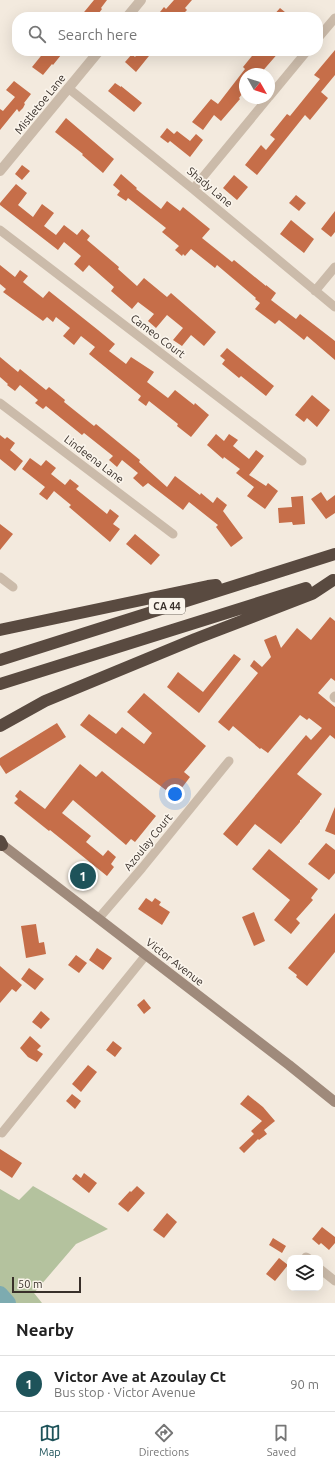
<!DOCTYPE html>
<meta charset="utf-8">
<style>
body{margin:0;font-family:Ubuntu,sans-serif;background:#f2f2f2;color:#222}
.controls{position:absolute;right:12px;bottom:12px;display:grid;overflow:hidden;border-radius:8px;box-shadow:0 4px 16px #0002}
.controls button{width:36px;height:36px;display:grid;place-items:center;padding:0;border:0;border-bottom:1px solid #e0e0e0;background:#fff;color:#222;font:20px sans-serif}
.compass{position:absolute;left:239px;top:68px;width:36px;height:36px;border-radius:50%;background:#fff;box-shadow:0 4px 16px #0002;rotate:129deg}
.scale{position:absolute;left:12px;bottom:10px;width:69px;box-sizing:border-box;padding-left:4px;border:2px solid #382f29;border-top:0;font-size:11px;line-height:14px;white-space:nowrap;color:#382f29;-webkit-text-stroke:3px #faf4eb;paint-order:stroke}
.you{position:absolute;left:175px;top:794px;width:14px;height:14px;margin:-10px;border:3px solid #fff;border-radius:50%;background:#1a73e8;box-shadow:0 0 0 6px #1a73e833}
.badge{display:grid;place-items:center;width:26px;height:26px;border-radius:50%;background:#1e535a;color:#fff;font-size:13px;font-weight:700}
.pin{position:absolute;translate:-50% -50%;border:2px solid #fff;box-shadow:0 1px 4px #0006}
.list{margin:0;padding:0;list-style:none}
h2{display:flex;justify-content:space-between;align-items:center;height:52px;margin:0;padding:0 16px;font-size:17px}
h2 small{font-size:13px;font-weight:400;color:#767676}
.list li{display:grid;grid-template-columns:26px 1fr auto;gap:12px;align-items:center;box-sizing:border-box;height:56px;padding:0 16px;border-top:1px solid #e0e0e0}
.list b{display:block;font-size:15px;white-space:nowrap}
.list p{margin:0;font-size:13px;white-space:nowrap;color:#767676}
.list em{font-size:13px;font-style:normal;color:#767676}
.icon{flex:none;width:22px;height:22px;fill:none;stroke:currentColor;stroke-width:2;stroke-linecap:round;stroke-linejoin:round}
.map{position:relative;flex:none;width:335px;height:1303px;overflow:hidden}
.search{position:absolute;background:#fff;box-shadow:0 4px 16px #0002;left:12px;right:12px;top:12px;height:44px;display:flex;align-items:center;gap:10px;box-sizing:border-box;padding:0 14px;border-radius:16px;color:#767676;font-size:15px}
.sheet{height:108px;background:#fff}
nav{display:flex;justify-content:space-around;align-items:center;box-sizing:border-box;height:56px;border-top:1px solid #e0e0e0;background:#fff;font-size:11px;color:#767676}
nav a{display:grid;justify-items:center;gap:2px}
nav .on{color:#1e535a}
.map>svg:first-child{display:block}
.green{fill:#b4c29e}
.lines{fill:none;stroke-linecap:round;stroke-linejoin:round}
.river{stroke:#7dabb0;stroke-width:16}
.building{fill:#c66e49}
.minor{stroke:#cbbbaa;stroke-width:9}
.tertiary{stroke:#cbbbaa;stroke-width:10}
.secondary{stroke:#9f8a7b;stroke-width:10}
.motorway{stroke:#594a40;stroke-width:12}
.labels{text-anchor:middle;dominant-baseline:central;stroke-width:3.5;stroke-linejoin:round;paint-order:stroke}
.shield{fill:#faf4eb;stroke:#726a63;stroke-width:1}
.shield-label{font-size:10px;font-weight:bold;fill:#382f29}
.street-label{font-size:11px;fill:#382f29;stroke:#faf4eb}
</style>
<div class="map">
<svg width="335" height="1303" viewBox="0 0 335 1303">
<rect width="100%" height="100%" fill="#f3eade"/>
<path class="green" d="M33,1186L108,1229L76,1244L34,1293L42,1303H0V1189L19,1200Z"/>
<g class="lines">
<path class="river" d="M0,1294L8,1303"/>
</g>
<path class="building" d="M94,0H107L101,8L102,9L96,17H80Z
M174,0H192L185,8L187,10L182,15L179,12L176,17H156L164,7L166,9Z
M280,8L291,17H272Z
M335,50V75L321,92L328,98L310,120L305,115L257,175L245,165L261,145L266,150L275,139L270,135L287,114L290,116L320,79L314,75Z
M45,51H56L61,55L53,65L52,64L43,75L32,67Z
M140,51H153L136,72L125,62L132,54L135,57Z
M256,51H280L260,74H245V90L239,98L240,99L221,121L214,115L203,130L192,122L211,99L218,104L245,69L243,67Z
M14,81L31,94L24,103L25,104L23,108L19,112L17,109L0,130V109L3,111L15,97L6,90Z
M115,83L121,87V86L142,103L134,112L108,91Z
M66,118L114,159L103,173L82,155L83,154L55,132Z
M167,128L174,134L177,131L190,141L196,134L203,140L190,157L170,141L168,143L160,137Z
M22,165L30,171L22,180L15,174Z
M121,174L137,188L136,189L161,209L167,201L180,211L183,207L210,229L202,238L232,262L234,260L266,286V285L276,293L271,300L296,319L300,314L335,341V360L307,336L304,340L279,320L275,324L255,309L260,303L255,299L256,298L217,265L215,268L191,249L185,256L183,254L182,256L175,250L179,246L162,232L166,228L128,198L126,201L117,195L120,191L113,185Z
M234,175L248,187L237,200L223,188Z
M16,184L27,193L18,205L33,217L42,204L54,213L44,226L56,235L64,225L77,235L82,229L90,236L87,240L119,267L118,269L137,286L144,278L167,297L171,293L216,332L204,346L191,335L182,346L173,340L183,328L167,315L156,328L148,321L154,314L138,302L132,309L111,291L114,287L89,265L83,272L74,264L81,256L64,242L58,250L0,205V203Z
M296,195L306,203L299,211L289,203Z
M335,211V232L331,237L321,229Z
M291,220L314,239L304,253L280,234Z
M0,265L15,277L20,270L28,276L23,282L43,298L49,291L98,330L115,344L109,351L126,364L131,357L154,372L147,382L168,398L175,390L194,405L195,403L209,415L191,437L177,426L178,424L149,401L146,406L138,400L141,396L89,354L95,347L81,336L74,345L63,336L70,328L56,317L53,322L47,317L43,321L3,292L6,289L0,284Z
M227,348L274,386L266,396L241,376L239,378L222,364L225,360L220,356Z
M0,357L18,372L20,369L46,390L49,387L65,400L64,402L94,426L96,424L140,460L139,462L167,487L175,476L200,495L201,493L213,503L217,497L227,505L223,511L243,538L231,547L216,527L218,525L189,502L183,510L148,483L143,487L133,478L138,473L122,460L117,467L109,460L113,456L84,433L82,435L46,406L43,409L35,403L38,400L20,385L15,391L7,385L8,384L0,377Z
M312,395L330,410L317,427L307,418L304,422L295,415Z
M216,434L224,441L229,434L238,440L233,446L249,459L256,450L264,456L249,475L266,486L268,483L278,491L265,509L247,496L254,487L236,473L240,469L224,457L223,459L207,445Z
M0,435L5,439L7,437L15,443L10,450L23,461L15,471L0,459Z
M30,458L41,466L46,460L56,468L51,474L65,485L70,479L79,486L76,489L107,514L110,509L119,516L113,524L120,529L110,542L69,507L71,505L54,491L47,500L39,494L45,487L22,469Z
M321,492L327,501L335,495V513L326,519L311,499Z
M303,496L305,524L293,525L292,522L279,523L278,508L292,507L291,497Z
M0,524L13,534L0,550Z
M135,534L160,555L151,565L126,544Z
M330,617L335,621V681L331,678L318,693L335,707V739L330,735L297,774L322,794L301,820H300V822L281,844L255,824L237,846L223,834L306,735L311,740L322,728L309,718L307,720L300,715L268,753L261,748L260,749L233,726L229,731L218,722L258,673L250,666L254,660L262,667L271,657L264,640L276,635L281,648L297,628L311,640Z
M234,654L241,659L199,713L167,687L178,672L203,692Z
M144,693L206,746L184,772L190,777L175,797L80,725L89,714L116,734L122,727L144,744L152,733L127,712Z
M57,723L66,737L6,774L0,765V758Z
M80,764L96,777L102,771L156,816L135,842L131,839L126,845L73,800L62,813L91,836L86,842L103,856L108,850L116,857L111,864L114,867L107,876L50,830L49,831L14,803L18,799L15,796L20,790L45,809Z
M335,807V835L325,831Z
M326,843L335,850V873L329,880L308,864Z
M269,849L318,889L311,898L313,900L296,919L300,923L291,934L274,920L290,900L252,869Z
M146,898L152,902L155,898L161,902L159,905L170,912L162,925L138,909Z
M254,912L265,941L254,946L242,917Z
M335,913V952L307,986L296,977L297,975L288,968Z
M36,924L39,943L44,942L46,954L26,958L21,926Z
M97,948L112,958L103,970L89,960Z
M76,955L87,963L79,973L68,965Z
M0,966L22,985L16,992L12,989L0,1003Z
M29,968L44,979L35,990L21,979Z
M144,999L151,1008L144,1014L137,1005Z
M41,1011L50,1019L41,1029L32,1022Z
M30,1036L41,1046L37,1050L43,1054L37,1062L28,1057L20,1048Z
M113,1041L122,1048L115,1057L106,1050Z
M88,1065L97,1072L81,1092L72,1084Z
M72,1094L81,1101L75,1109L66,1101Z
M248,1095L263,1107L275,1121L264,1130L267,1134L259,1140L258,1139L244,1153L239,1148L254,1134L251,1131L262,1121L240,1104Z
M0,1149L22,1163L12,1178L0,1170Z
M84,1173L97,1183L89,1193L72,1179L76,1174L81,1178Z
M137,1186L145,1193L128,1212L118,1204L130,1191L131,1192Z
M167,1213L177,1222L164,1238L153,1230Z
M322,1227L335,1237V1243L329,1250L321,1243L319,1245L312,1239Z
M273,1238L286,1246L282,1253L269,1245Z
M279,1258L288,1265L275,1281L266,1274Z"/>
<g class="lines">
<path class="minor" d="M318,38L335,18
M68,88L193,189L335,307
M269,97L307,51
M193,189L268,98
M0,230L302,461
M315,291L335,267
M0,403L173,534
M0,577L13,587
M335,696L334,697L335,698
M99,918L142,868L229,761
M2,1133L146,955
M306,1257L308,1258
M320,1269L335,1281"/>
<path class="tertiary" d="M127,17L141,0
M0,171L99,51"/>
<path class="secondary" d="M0,843L289,1065L335,1102"/>
<path class="motorway" d="M0,630L208,586L216,585
M0,660L335,554
M0,684L306,588
M0,726L45,701L195,639L312,594L333,580
M0,841L2,845"/>
</g>
<g class="labels">
<rect class="shield" x="149" y="598" width="36" height="16" rx="3"/>
<g class="shield-label">
<text x="167" y="606">CA 44</text>
</g>
<g class="street-label">
<text transform="translate(40 104) rotate(-51)">Mistletoe Lane</text>
<text transform="translate(210 187) rotate(40)">Shady Lane</text>
<text transform="translate(158 336) rotate(37)">Cameo Court</text>
<text transform="translate(94 459) rotate(37)">Lindeena Lane</text>
<text transform="translate(148 842) rotate(-51)">Azoulay Court</text>
<text transform="translate(175 962) rotate(38)">Victor Avenue</text>
</g>
</g>
</svg>
<div class="controls">
<button><svg class="icon" aria-label="layers" viewBox="0 0 24 24"><path d="M12 4l9 5-9 5-9-5zM3 14l9 5 9-5"/></svg></button>
</div>
<svg class="compass" viewBox="-18 -18 36 36"><path d="M0-13l5 13h-10z" fill="#e53935"/><path d="M0 13l5-13h-10z" fill="#767676"/></svg>
<div class="scale">50 m</div>
<div class="you"></div>
<div class="pin badge" style="left:83px;top:876px">1</div>
<div class="search"><svg class="icon" aria-label="search" viewBox="0 0 24 24"><circle cx="10" cy="10" r="6"/><path d="M15 15l6 6"/></svg>Search here</div>
</div>
<section class="sheet">
<h2>Nearby<small></small></h2>
<ul class="list">
<li><span class="badge">1</span><div><b>Victor Ave at Azoulay Ct</b><p>Bus stop · Victor Avenue</p></div><em>90 m</em></li>
</ul>
</section>
<nav>
<a class="on"><svg class="icon" aria-label="map" viewBox="0 0 24 24"><path d="M3 6l6-2 6 2 6-2v14l-6 2-6-2-6 2zM9 4v14M15 6v14"/></svg>Map</a>
<a><svg class="icon" aria-label="directions" viewBox="0 0 24 24"><path d="M12 3l9 9-9 9-9-9zM9 14v-3h6M13 9l2 2-2 2"/></svg>Directions</a>
<a><svg class="icon" aria-label="saved" viewBox="0 0 24 24"><path d="M7 4h10v16l-5-4-5 4z"/></svg>Saved</a>
</nav>
